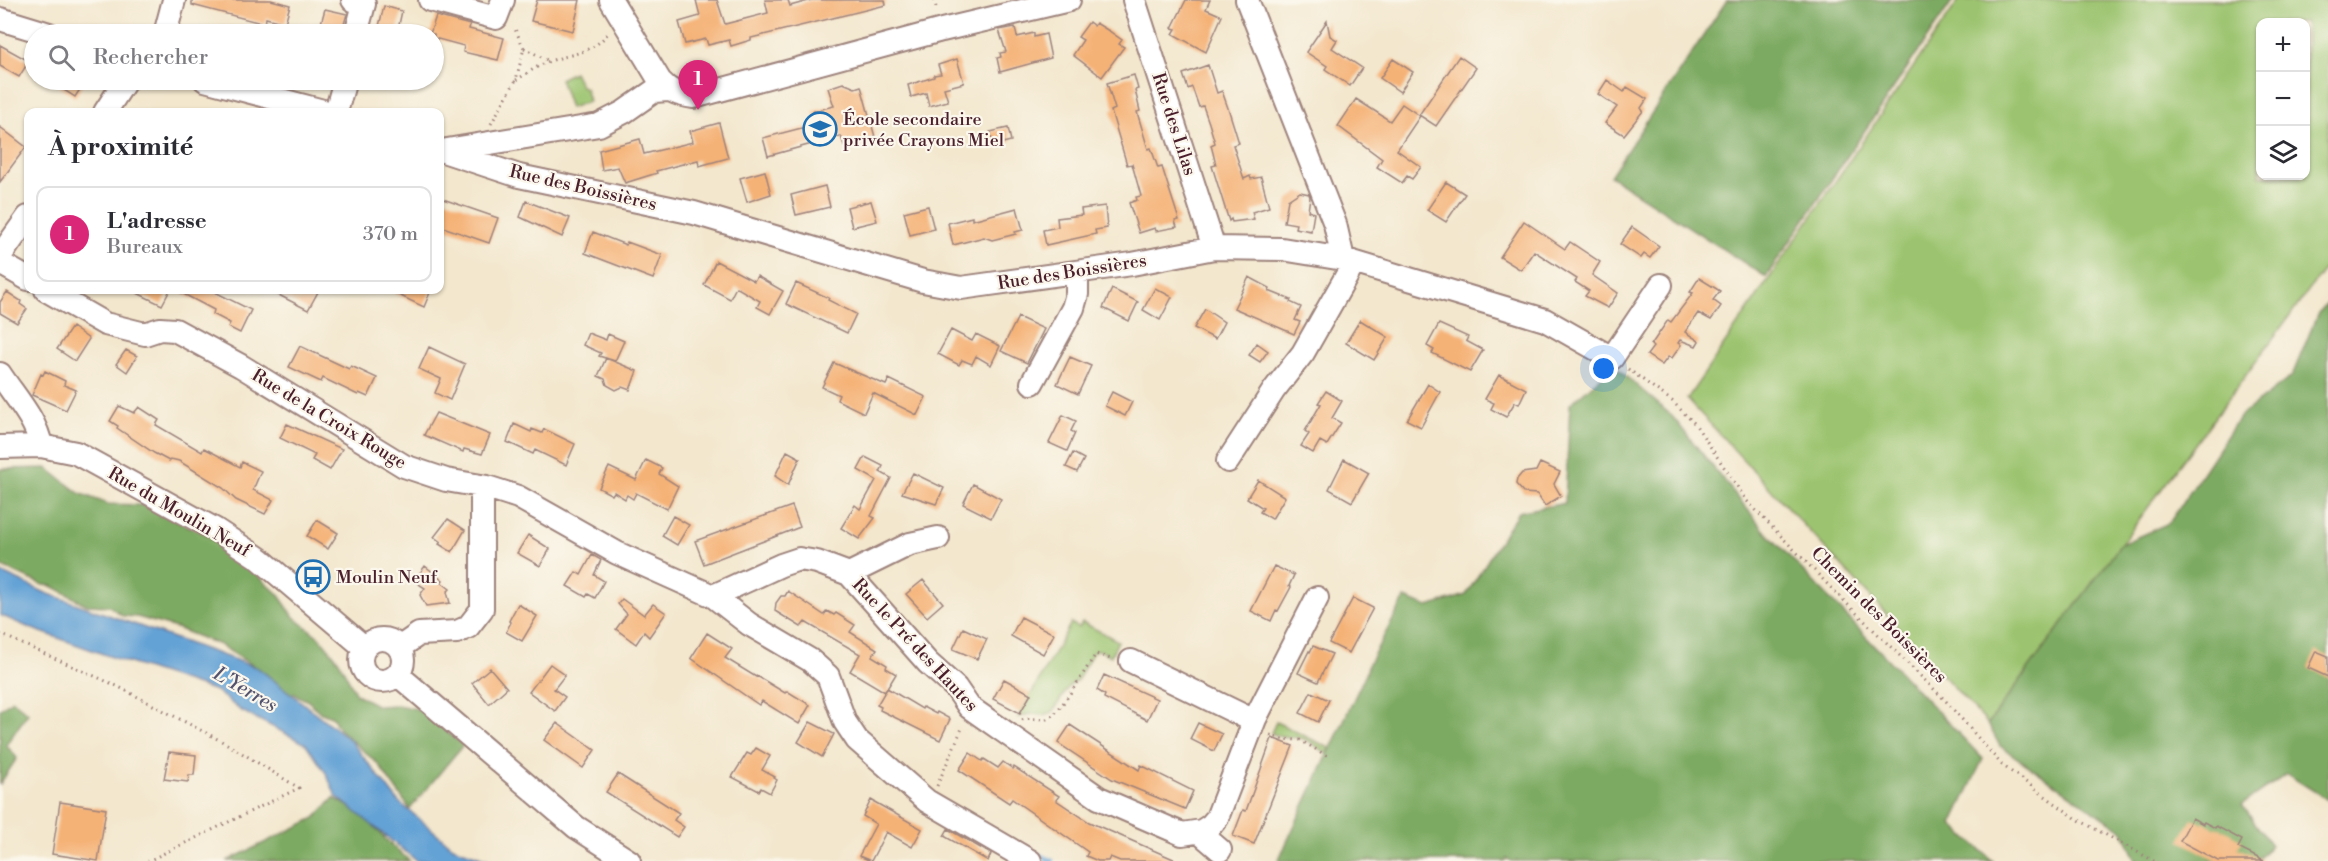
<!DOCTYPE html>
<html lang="fr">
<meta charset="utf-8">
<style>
body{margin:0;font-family:"Libre Bodoni",serif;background:#f7f7f7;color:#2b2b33}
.controls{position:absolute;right:18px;top:18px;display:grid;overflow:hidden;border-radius:12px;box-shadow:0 2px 4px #0004}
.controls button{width:54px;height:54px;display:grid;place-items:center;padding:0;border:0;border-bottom:2px solid #e1e1e2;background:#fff;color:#2b2b33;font:30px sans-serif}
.you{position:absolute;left:1604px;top:369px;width:21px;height:21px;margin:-15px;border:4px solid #fff;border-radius:50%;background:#1a73e8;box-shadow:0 0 0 9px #1a73e833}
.badge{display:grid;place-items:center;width:39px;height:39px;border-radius:50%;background:#db2777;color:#fff;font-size:20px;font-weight:700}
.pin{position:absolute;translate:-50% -50px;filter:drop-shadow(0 2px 3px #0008)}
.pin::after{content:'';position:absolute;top:32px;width:21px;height:18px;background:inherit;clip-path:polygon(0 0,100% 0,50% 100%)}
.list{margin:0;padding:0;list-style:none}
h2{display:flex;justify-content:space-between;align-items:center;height:78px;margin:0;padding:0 24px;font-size:26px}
h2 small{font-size:20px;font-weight:400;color:#7c7c81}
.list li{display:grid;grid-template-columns:39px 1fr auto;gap:18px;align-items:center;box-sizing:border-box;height:96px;margin:0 12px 12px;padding:0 12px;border:2px solid #e1e1e2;border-radius:12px}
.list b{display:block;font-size:22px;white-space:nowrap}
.list p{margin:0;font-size:20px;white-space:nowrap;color:#7c7c81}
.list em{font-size:20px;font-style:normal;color:#7c7c81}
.icon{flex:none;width:33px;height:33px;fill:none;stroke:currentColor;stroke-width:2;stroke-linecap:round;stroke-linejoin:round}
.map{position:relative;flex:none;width:2328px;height:861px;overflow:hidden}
.search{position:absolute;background:#fff;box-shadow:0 2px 4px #0004;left:24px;top:24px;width:420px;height:66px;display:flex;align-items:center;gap:15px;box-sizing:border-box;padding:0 21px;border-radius:33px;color:#7c7c81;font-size:22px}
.panel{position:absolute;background:#fff;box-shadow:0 2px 4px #0004;left:24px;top:108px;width:420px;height:186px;border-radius:12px}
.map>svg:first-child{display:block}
.green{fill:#9cc46f;stroke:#73724d;stroke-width:1.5;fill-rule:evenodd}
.forest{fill:#7daa62;stroke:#646446;stroke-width:1.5}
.water{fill:#63a2d5;stroke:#566080;stroke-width:1.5}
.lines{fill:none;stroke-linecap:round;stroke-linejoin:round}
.stream{stroke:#63a2d5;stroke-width:5}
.building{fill:#f5b277}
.minor-casing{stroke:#9e837c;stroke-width:26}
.path{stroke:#9e837c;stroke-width:3;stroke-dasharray:1.5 4.5;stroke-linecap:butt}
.minor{stroke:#fff;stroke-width:22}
.labels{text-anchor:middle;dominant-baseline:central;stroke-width:4.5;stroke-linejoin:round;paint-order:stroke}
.poi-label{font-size:18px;fill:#4a1f2b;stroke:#fbf7ec;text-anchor:start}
.street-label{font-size:18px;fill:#4a1f2b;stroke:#fbf7ec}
.water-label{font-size:20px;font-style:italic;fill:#54536f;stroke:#fbf7ec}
</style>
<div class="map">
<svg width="2328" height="861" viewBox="0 0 2328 861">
<rect width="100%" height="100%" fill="#fbf7ec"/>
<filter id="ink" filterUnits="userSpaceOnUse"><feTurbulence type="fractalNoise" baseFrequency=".0167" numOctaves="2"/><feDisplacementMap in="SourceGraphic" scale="12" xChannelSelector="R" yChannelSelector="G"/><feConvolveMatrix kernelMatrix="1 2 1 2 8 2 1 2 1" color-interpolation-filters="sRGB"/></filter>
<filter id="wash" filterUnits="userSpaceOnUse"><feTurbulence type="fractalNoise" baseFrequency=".008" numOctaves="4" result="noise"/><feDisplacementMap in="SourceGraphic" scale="24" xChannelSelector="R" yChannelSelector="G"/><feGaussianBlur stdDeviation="1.35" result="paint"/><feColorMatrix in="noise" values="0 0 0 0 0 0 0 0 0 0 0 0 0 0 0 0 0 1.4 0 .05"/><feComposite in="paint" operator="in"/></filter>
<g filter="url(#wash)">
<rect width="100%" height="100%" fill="#f3e7cd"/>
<path class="green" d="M1959,0H2328V264L1988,724L1687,399ZM2260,22H2306V176H2260Z
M574,72L581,86L585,88L589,101L570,108L560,79Z
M1082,622L1118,641L1111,656L1099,650L1093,652L1077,681L1069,686L1053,712L1045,715L1030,714L1018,717L1071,623L1079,628Z
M1276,722L1330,748L1327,754C1320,750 1313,743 1306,740C1294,735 1282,739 1271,733Z"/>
<path class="forest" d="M1727,0H1953L1766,277L1610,176Z
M2328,303V800L2287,774L2242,805L2271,845L2257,861H2136L2123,831L2000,746L1988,724L2121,544L2169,523L2240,416L2292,376L2318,313Z
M1614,366L1671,415L1765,531L1983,759L1952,824L1993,861H1511L1507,858L1505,861H1278L1367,671L1368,665L1405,598L1428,607L1466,595L1518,512L1565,503L1570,404Z
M47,468L79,493L108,504L142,505L204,533L253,571L278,594L294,617L320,638L339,661L356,694L378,706L397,705L418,709L463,745L410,809L378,764L339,729L332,716L321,713L308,701L293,693L290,694L257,668L220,645L176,628L137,617L123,616L109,606L87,605L52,586L43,585L0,566V469Z
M12,700L28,713L6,745L17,758L0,784V709Z
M334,798L364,815L388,842L410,861H227L315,818Z"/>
<path class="water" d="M0,572L46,593L258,668L350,740L399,802L453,847L492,861H417L336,796L326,773L306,744L240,710L216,691L120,660L30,628L0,615Z"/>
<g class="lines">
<path class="stream" d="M1034,853L1052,861"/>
</g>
<g id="blocks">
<path class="building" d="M192,0H271L290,5L285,23L266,18L265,24L192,5Z
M537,0H580L573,31L531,21Z
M696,0H717L725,24L768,13L765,0H788L790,6L812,0H885L886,5L751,38V40L731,46L729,40L708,45L706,39L685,44L679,22L700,16Z
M1186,0H1210L1206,9L1222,16L1206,52L1173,34L1176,29L1172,28Z
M384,6L402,11L397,34H377Z
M325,9L347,14L341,34H318Z
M436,16L470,25L469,29L504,38L498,60L463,52L464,46L434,38V34H430Z
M1327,21L1330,36L1337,40L1332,48L1362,68L1350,86L1325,69L1327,66L1306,52Z
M1089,22L1094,26L1096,23L1109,31L1122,40L1119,44L1124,47L1102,77L1073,55L1083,40L1078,37Z
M1015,27L1017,37L1034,33V37L1046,34L1051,58L1000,72L997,58L1001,57L1000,53L1006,52L999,30Z
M0,45L29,61L19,77L0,66Z
M1459,56L1476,68L1436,126L1419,115Z
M957,59L964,83L944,88L948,101L929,106L926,93L911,97L908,85L934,77V75L941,74L938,65Z
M1393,59L1413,72L1400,92L1380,78Z
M1208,65L1217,93L1222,91L1229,111L1239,143L1233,145L1244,179L1250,176L1251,179L1261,177L1269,207L1252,212L1254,219L1232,222L1231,219L1229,221L1212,166L1216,165L1211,145L1215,143L1209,123L1203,106L1199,107L1192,87L1188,89L1183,74Z
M1134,75L1138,89L1135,90L1140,111L1137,112L1148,149L1151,148L1158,168L1162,167L1179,220L1175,221L1177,227L1156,231L1155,228L1139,233L1129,203L1137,200L1136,197L1141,196L1132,164L1127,165L1111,111L1115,109L1107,83Z
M48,80H86L75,97Z
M1607,80L1624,92L1627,87L1647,99L1641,108L1643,111L1624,135L1605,123L1617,107L1598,94Z
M843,83L855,88L861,86L875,137L844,145L841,136L768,156L763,138L817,124L813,111L834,106L828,88Z
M1356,99L1390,121L1402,104L1420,116L1397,150L1421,167L1412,179L1407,176L1402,183L1377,167L1382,159L1338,126Z
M719,123L728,158L699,166L698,160L656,171L657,173L625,183L618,167L602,170L599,150L640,139L644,154L693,142L690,131Z
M0,127L26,147L0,182Z
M1008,128L1011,141L994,145L990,132Z
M765,171L771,194L747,202L740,178Z
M1446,182L1465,194L1446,222L1427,210Z
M825,186L830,207L796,215L791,195Z
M1300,192L1309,194L1310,197L1308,211L1314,213L1311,231L1295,228L1296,224L1284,222L1288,200Z
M440,198L498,218L489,243L440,226Z
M526,201L570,218L562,237L520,217Z
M871,201L877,221L852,227L847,207Z
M928,206L934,229L910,235L904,212Z
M1105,206L1107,228L1095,230L1096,234L1046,245L1043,230L1058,227L1057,218L1082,215L1081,209Z
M1017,208L1023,230L1015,232L1016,234L992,240L984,237L953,245L948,223L972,217V220Z
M1524,221L1565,249L1570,242L1600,262L1592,275L1618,293L1608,308L1585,296L1589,291L1575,282L1577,279L1534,251L1521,270L1500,257Z
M1632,227L1659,246L1650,258L1644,254L1641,258L1620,244Z
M593,232L626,245L627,242L662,255L653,279L585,253Z
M716,261L754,281L757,276L783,291L770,314L757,307L760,301L736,287L730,299L704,285Z
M1249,277L1270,288L1269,291L1291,300L1290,302L1301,307L1295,320L1300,322L1294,334L1234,308Z
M1699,278L1720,291L1713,300L1721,306L1711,320L1698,313L1685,332L1699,341L1696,346L1680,340L1678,343L1681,345L1672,358L1668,357L1662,365L1647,355L1653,347L1651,345L1668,320L1671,322L1693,293L1690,292Z
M796,283L829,298L828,300L856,314L847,333L786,304Z
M1155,288L1172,297L1160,320L1143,310Z
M1112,289L1138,302L1129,321L1103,308Z
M131,290H170L162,305Z
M176,290H211L251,310L240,333L228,327L230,323L213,314L214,310Z
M269,290H319L308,310Z
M388,290H431L424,307Z
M7,292L21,301L20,304L27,309L17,323L0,313V302Z
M1205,309L1224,322L1215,339L1194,328Z
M1018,317L1044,329L1027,363L1001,351Z
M1360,320L1388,337L1374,360L1346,343Z
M1439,324L1468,337L1466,341L1483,350L1470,372L1432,353L1434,350L1427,346Z
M72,327L89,339L75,361L57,349Z
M951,330L972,341L976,334L1000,346L991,365L976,356L972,364L962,360L959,365L938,354Z
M588,333L606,340L608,334L624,341L615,361L599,356L601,353L583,345Z
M1257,343L1268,351L1260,362L1249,355Z
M300,346L349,369L351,366L377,378L368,397L359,393L358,395L323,378L321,382L289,367Z
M429,347L465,364L450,400L435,393L441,379L419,369Z
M126,350L137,356L127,372L116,364Z
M1070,357L1091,366L1078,394L1057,384Z
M606,358L637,371L630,390L622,387L616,390L607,385L605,379L598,376Z
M834,363L886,385L889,379L926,397L917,415L873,393L864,413L837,400L839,395L822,387Z
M45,371L65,381L64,385L76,390L66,410L32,395L41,374L43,375Z
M1499,375L1526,389L1519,404L1515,402L1506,417L1491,409L1494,403L1485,399Z
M1428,384L1440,392L1421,427L1407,420Z
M1326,391L1342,401L1332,418L1341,423L1327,445L1320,441L1313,453L1301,446L1309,434L1305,431L1321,404L1318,403Z
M1112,392L1132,402L1125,416L1105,406Z
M119,406L134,413L139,407L159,420L156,425L202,452L204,448L240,467L242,462L261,471L253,490L273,500L265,514L236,500L223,488L179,461L171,459L169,461L154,453L117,428L118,426L110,421Z
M436,413L490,435L482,454L464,449L463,452L424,435Z
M1063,415L1076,421L1071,431L1075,433L1067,451L1049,443Z
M287,424L342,449L330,470L312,460L315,455L280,438Z
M514,424L531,432L532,429L542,433L544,429L575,444L566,465L535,450L533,454L507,442Z
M787,451L800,458L788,485L775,476Z
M1073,453L1084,459L1077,472L1066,467Z
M865,457L883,466L880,472L891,478L871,516L875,518L859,539L841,528L855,505L860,509L876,480L858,470Z
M1344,459L1369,473L1352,502L1329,489Z
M646,460L662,468L659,474L678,486L667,509L636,493L633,499L627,495L625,499L614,492L612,495L599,488L609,467L636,480Z
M1540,463L1560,472L1554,484L1561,496L1545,506L1537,494L1524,493L1516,484L1517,479L1522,473L1536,471Z
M913,473L944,488L936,504L902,493Z
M1258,480L1285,497L1272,519L1260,512L1263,508L1247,498Z
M973,484L1001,499L991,518L963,504Z
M792,506L800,527L704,564L695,541Z
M673,516L689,525L677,545L662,536Z
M448,519L465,530L452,552L439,544L441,542L434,537Z
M317,520L338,533L328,549L307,536Z
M528,535L550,549L540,566L517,553Z
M592,555L601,560L594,575L604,581L595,598L588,594L586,597L567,586L576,572L581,575Z
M425,566L443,580L441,582L450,589L447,592L450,603L426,606L420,595L425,588L414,581Z
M1274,566L1294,575L1289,586L1291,587L1278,611L1276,610L1271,621L1251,611Z
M923,580L943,603L927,617L906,594Z
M788,591L824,615L827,611L834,615L836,613L855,625L850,632L877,649L872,656L887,665L886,668L896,674L885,692L850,671L860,654L805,622L801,627L775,611L776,603L781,596H785Z
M1353,598L1373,608L1349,653L1329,643Z
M622,599L644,615L653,604L666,613L649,637L644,632L636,644L616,629L627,614L618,604Z
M518,604L537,616L522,641L506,632L511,622L509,621Z
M1021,617L1054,634L1043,654L1011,636Z
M963,628L987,639L977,659L953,649Z
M707,633L732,649L725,658L756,677L757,676L785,693L787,691L810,705L799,724L762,701L759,705L691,658Z
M1313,646L1332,654L1318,682L1298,673L1309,651L1310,652Z
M2316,651L2328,656V677L2308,668Z
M550,664L565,675L554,689L565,697L555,711L529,692Z
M490,668L507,688L489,704L472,683Z
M1104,675L1157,699L1147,720L1104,698L1105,695L1097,690Z
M1004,679L1031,694L1020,713L993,699Z
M887,688L922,709L923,707L936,714L937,712L950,719L940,740L880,710L881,707L877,705Z
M1311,692L1329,700L1318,722L1300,713Z
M810,722L834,734L822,757L798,742Z
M557,723L595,750L583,768L544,740Z
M1198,723L1222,734L1214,751L1190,739Z
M1070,725L1139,770L1141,765L1193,791L1185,809L1112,779L1058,743Z
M1272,738L1293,746L1254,844L1233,836L1243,810L1246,811Z
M756,748L770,756L762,770L775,777L774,778L777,780L770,793L761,788L759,791L732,777L747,753L751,755Z
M169,752L196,755L194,775H189L188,782L164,779Z
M970,753L982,761L984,759L998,768L1003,762L1013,769L1014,767L1059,796L1056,800L1089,822L1178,861H1120L1110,857L1108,861H1098L1086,856L1088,852L1012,799L1009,803L959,770Z
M618,774L679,813L674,820L684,827L677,837L606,792Z
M871,800L922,829L912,847L886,832L871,861L859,856L876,824L863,816Z
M60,802L106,809L98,861L52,854Z
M2192,818L2203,824L2204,822L2215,828L2216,826L2242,840L2238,848L2264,861H2218L2180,841Z
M948,829L991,854L988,861L944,836Z"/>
</g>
</g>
<g filter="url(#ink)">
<use href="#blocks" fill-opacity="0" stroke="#9e837c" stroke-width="1.5"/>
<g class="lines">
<g class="minor-casing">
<path id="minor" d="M353,0L364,4L356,34
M430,0L496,18L503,0
M611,0L660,81C670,92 679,95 694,97L942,30L1069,0
M1134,0L1214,248
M1247,0L1335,224L1343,259
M0,19L49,34
M165,34L174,0
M205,80L327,112
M105,112L126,80
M336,112L345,80
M440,150L519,176L694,213L923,281L961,288L1132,264L1214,248L1282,249L1343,259L1545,320L1612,358L1661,285
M447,150L599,125L624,112L654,91L668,90
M0,256L28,217
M0,263L28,279
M46,290L105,324L145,334L160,329L175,330L241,366L404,466L446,480L487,487L518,497L617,553L713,596L749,624L810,660L828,676L845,722L857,740L927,801L1030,861
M0,374C15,397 36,419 41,446
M1032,383L1073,308L1077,294V272
M0,447L41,446L76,453L216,530L260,559L365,648
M1228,461L1274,390L1303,353L1354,263
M849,574L910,544L938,538
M713,596L781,565L799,559L817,562L849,574L928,663L956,688L969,707L1099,798L1182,834L1202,831L1211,825L1217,818L1255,719L1317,598
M361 660a21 21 0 1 1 42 0a21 21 0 1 1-42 0Z
M399,648L419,634L457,632L468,627L482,609V496L487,487
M1131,661L1254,721
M398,675L576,827L629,861
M1199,832L1220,850"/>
</g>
<path class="path" d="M934,0L937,11
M524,48L549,61
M516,80C527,74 538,65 550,61C573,53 592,54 609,32
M491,124L516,80L524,48L514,27
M1628,369L1672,401L1695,424L1747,501L1838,595L1945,700L2002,765L2077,819L2154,861
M0,634L117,686L227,744L299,788L148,861
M1022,720C1031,716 1041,722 1049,718C1060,713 1088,665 1096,654L1111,659
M1270,735L1282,739L1300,740L1329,757
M937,786L963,726"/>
<use href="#minor" class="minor"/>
</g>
</g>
<defs>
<g id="school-ring" transform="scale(1.725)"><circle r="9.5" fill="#fbf7ec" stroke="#1f6fb2" stroke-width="1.5"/><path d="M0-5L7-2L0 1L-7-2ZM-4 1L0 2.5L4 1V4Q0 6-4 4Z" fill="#1f6fb2"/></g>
<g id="bus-ring" transform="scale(1.725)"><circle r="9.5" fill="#fbf7ec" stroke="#1f6fb2" stroke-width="1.5"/><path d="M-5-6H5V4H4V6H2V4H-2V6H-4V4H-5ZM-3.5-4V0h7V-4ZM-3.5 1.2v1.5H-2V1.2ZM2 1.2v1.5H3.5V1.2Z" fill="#1f6fb2"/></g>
</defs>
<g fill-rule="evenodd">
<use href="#school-ring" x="820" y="129"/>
<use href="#bus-ring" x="313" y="577"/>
</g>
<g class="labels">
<g class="poi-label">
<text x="843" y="119">École secondaire<tspan x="843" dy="21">privée Crayons Miel</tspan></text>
<text x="336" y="577">Moulin Neuf</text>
</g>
<g class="street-label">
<text transform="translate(1174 124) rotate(72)">Rue des Lilas</text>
<text transform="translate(583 188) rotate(13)">Rue des Boissières</text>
<text transform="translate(1072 272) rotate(-9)">Rue des Boissières</text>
<text transform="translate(329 419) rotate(31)">Rue de la Croix Rouge</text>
<text transform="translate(179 512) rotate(30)">Rue du Moulin Neuf</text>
<text transform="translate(1879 615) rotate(45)">Chemin des Boissières</text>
<text transform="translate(915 645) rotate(47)">Rue le Pré des Hautes</text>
</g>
<g class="water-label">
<text transform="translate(245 690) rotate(30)">L'Yerres</text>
</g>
</g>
</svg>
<div class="controls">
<button>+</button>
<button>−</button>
<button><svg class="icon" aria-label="layers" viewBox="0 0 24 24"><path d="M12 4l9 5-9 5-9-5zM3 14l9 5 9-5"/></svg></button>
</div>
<div class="you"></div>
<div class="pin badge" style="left:698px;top:110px">1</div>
<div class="search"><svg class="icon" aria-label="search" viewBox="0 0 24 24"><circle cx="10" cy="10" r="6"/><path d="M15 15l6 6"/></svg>Rechercher</div>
<section class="panel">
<h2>À proximité<small></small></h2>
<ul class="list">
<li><span class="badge">1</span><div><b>L'adresse</b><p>Bureaux</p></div><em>370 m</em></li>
</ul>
</section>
</div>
